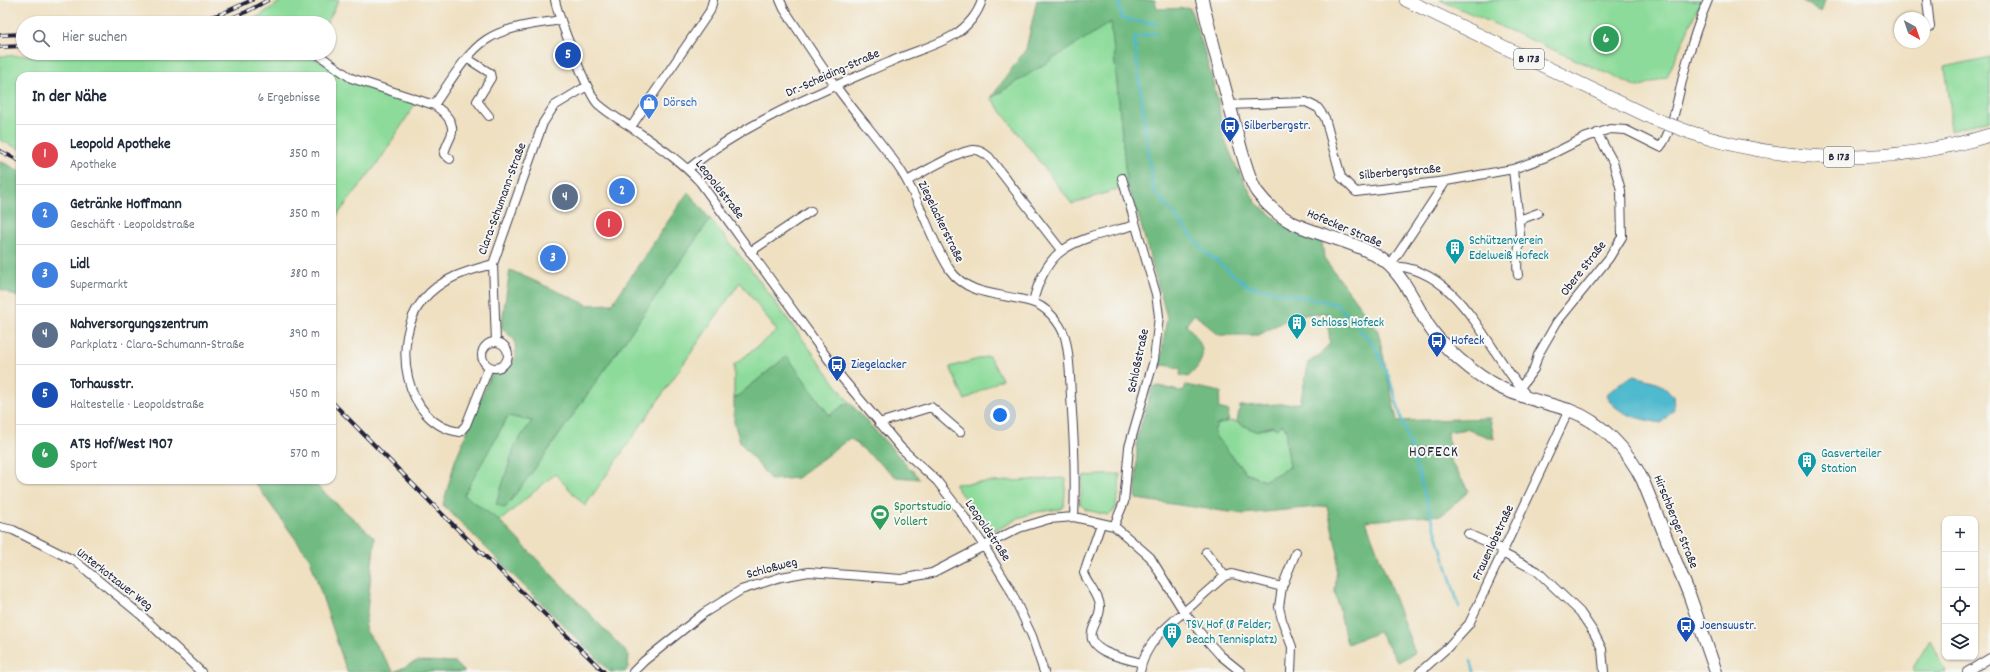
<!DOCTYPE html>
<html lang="de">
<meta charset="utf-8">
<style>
body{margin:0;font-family:Dekko,sans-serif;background:#f6f6f7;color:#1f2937}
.controls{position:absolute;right:12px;bottom:12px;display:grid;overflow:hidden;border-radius:8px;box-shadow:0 1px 3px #0004}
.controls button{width:36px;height:36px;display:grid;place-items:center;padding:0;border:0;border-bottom:1px solid #e0e1e3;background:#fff;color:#1f2937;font:20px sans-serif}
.compass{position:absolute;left:1894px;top:12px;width:36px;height:36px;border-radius:50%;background:#fff;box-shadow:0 1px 3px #0004;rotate:140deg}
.you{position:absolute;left:1000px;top:415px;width:14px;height:14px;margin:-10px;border:3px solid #fff;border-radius:50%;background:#1a73e8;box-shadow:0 0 0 6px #1a73e833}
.badge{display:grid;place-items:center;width:26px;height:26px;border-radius:50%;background:#c8321e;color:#fff;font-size:13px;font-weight:700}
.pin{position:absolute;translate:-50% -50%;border:2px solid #fff;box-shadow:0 1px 4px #0006}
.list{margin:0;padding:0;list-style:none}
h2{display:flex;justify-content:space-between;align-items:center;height:52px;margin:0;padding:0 16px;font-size:17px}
h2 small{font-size:13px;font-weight:400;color:#747a83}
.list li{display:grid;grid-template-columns:26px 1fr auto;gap:12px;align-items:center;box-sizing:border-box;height:60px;padding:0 16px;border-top:1px solid #e0e1e3}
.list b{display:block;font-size:15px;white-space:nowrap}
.list p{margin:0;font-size:13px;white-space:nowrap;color:#747a83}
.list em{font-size:13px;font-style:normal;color:#747a83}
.icon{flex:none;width:22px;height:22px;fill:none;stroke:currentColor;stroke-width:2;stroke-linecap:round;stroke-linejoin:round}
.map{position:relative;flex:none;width:1990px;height:672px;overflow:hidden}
.search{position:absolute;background:#fff;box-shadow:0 1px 3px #0004;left:16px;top:16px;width:320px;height:44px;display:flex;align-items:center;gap:10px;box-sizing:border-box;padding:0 14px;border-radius:22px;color:#747a83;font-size:15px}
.panel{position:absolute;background:#fff;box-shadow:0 1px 3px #0004;left:16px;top:72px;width:320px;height:412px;border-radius:12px}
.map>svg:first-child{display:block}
.green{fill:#8cdb9a;stroke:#577e6a}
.forest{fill:#71bb82;stroke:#4a6e5e}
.water{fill:#50b9cd;stroke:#396e84}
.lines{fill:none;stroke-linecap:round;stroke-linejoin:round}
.stream{stroke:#50b9cd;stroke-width:2.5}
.minor-casing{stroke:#413e4f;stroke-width:10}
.secondary-casing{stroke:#413e4f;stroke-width:14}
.primary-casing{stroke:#413e4f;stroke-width:14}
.minor{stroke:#fff;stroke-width:8}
.secondary{stroke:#fff;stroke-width:12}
.primary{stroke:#fff;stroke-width:13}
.rail-casing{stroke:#22223b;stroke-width:4}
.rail{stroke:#f6f6f2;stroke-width:2.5;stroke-dasharray:8;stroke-linecap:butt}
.primary-bridge-casing{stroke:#413e4f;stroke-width:14;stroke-linecap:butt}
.primary-bridge{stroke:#fff;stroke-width:13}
.labels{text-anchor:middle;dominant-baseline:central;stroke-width:4;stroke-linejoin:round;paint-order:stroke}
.shield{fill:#f6f6f2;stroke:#626272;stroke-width:1}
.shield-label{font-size:12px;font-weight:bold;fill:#22223b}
.street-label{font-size:13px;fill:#22223b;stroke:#f6f6f2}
.shop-label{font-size:13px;fill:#366cbe;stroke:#f6f6f2;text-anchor:start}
.transit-label{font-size:13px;fill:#164399;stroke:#f6f6f2;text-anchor:start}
.culture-label{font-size:13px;fill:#0d838f;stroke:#f6f6f2;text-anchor:start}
.leisure-label{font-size:13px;fill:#27864d;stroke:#f6f6f2;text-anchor:start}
.quarter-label{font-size:15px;letter-spacing:1px;fill:#22223b;stroke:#f6f6f2}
</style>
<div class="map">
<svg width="1990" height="672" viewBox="0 0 1990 672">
<rect width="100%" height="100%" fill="#f6f6f2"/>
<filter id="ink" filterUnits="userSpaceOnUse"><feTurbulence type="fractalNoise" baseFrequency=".025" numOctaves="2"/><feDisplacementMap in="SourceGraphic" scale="8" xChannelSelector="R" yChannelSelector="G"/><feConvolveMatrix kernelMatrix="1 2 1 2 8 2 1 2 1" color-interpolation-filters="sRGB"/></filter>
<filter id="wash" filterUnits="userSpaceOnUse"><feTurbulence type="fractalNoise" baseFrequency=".012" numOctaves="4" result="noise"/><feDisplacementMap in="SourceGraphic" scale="16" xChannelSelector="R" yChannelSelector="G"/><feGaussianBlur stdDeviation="0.9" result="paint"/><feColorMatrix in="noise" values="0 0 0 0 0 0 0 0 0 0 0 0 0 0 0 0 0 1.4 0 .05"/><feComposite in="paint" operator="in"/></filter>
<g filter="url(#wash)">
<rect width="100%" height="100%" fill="#efe0c1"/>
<path class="green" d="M283,0H339L327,23H244L253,20Z
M1440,0H1701L1667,77L1638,87Z
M1111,21L1127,186L1072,204L991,98Z
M126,53H312L310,57L415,104L380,160L332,222V76H20V149L0,140V56Z
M1990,57V120L1950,131V103L1945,67Z
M710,219L750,268L849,402L829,415L787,356L734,399V365L777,331L740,282L585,506L555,474L500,521L463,496L508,416L532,421L515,445L505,508L542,459Z
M989,356L1002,379L965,400L950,367Z
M1228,421L1237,422L1255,431L1282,424L1287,430L1286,439L1290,467L1264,481L1246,473L1216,437L1214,431L1217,425Z
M1120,474L1119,493L1114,511L1108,515L1086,510L1080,504L1083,476Z
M1066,478L1064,506L1060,509L1036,512L1018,518L1005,526L994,530L983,525L954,484Z
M1930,640L1945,672H1915L1913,668Z"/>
<path class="forest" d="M1037,0H1155L1157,9L1190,8L1204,50L1219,105L1222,133L1235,164L1256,203L1282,224L1322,242L1324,258L1378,331L1397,421L1490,418L1494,439L1466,429L1448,432L1450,461L1469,491L1442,515L1366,521L1415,653L1398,662L1379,632L1347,644L1335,591L1338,554L1327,506L1244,514L1136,499L1137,438L1152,387L1159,386L1183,392L1186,385L1221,392L1218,408L1229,411L1228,421L1217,425L1214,431L1216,437L1246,473L1264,481L1290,467L1286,439L1287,430L1282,424L1277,429L1272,426L1255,431L1237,422L1240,406L1300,403L1309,362L1321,354L1330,343L1327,313L1295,315L1259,335H1219L1194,314L1186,325C1204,343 1210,358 1188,377L1180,375L1181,369L1165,365L1160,366L1167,317L1139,218L1127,186L1111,22L991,98L1026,49Z
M1801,0H1825L1821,12Z
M0,161L20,171V298L0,289Z
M688,192L710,219L542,459L505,508L496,504L515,445L532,421L508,416L464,495L500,521L629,655L628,667L625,672H610L443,505L455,461L490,376L505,370L516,357L515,341L501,327L510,270L588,305L612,304Z
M787,356L829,415L849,402L920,479L896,477L850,438L797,478L771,480L740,442L734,422V399Z
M253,480H310L375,538L365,629L394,672L417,661L455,662L465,672H347L310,559Z"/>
<path class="water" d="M1634,376L1657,382L1673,395L1674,409L1661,423C1643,420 1612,414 1607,394L1620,383Z"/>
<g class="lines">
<path class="stream" d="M1118,0L1122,19L1156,24
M1156,33L1134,38L1153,189L1204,251L1248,286L1337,304L1375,346L1389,377L1459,607
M1471,661L1474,672"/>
</g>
</g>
<g filter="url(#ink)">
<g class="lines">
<g class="minor-casing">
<path id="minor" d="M555,0C558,16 588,95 598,104C608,113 620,120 631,127C655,144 680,160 700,182L842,378L901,448L937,481L961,512L984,546L1009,587L1032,636L1044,672
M780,0L784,9C801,34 817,60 835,85C855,113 879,139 899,168C921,200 929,238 950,270C969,297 1003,293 1031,302C1046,306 1060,322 1065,337C1070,356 1070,377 1071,397C1074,437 1076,476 1074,517
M1927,0L1930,27
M316,53L351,78L434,105C448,85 466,53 486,40C507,26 537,24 561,20
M468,59L490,73L491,78L477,101L489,116
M434,105C444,112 456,122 451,136C448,143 445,148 444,154L450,159
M1229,105L1306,102L1318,108L1325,118L1341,177L1356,192L1446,181L1513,169L1546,157L1584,138L1610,129L1626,130L1660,147C1673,133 1680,85 1686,65C1692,42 1699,21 1708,0
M631,127L710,11L713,0
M688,169C747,121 821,92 890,62C911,52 934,47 954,35C967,27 978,14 982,0
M1513,169C1515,191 1519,213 1520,235C1520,249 1515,261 1518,275
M907,181C920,174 963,148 975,150C981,150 985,154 989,157L1061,250
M1519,220L1538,213
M750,252L811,211
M1390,266C1458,266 1486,348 1524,392
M1390,266L1446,181
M1033,302C1037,285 1047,260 1063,250C1083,236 1112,232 1135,225
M496,342L493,264L543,123L554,106L587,86
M482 355a13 13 0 1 1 26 0a13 13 0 1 1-26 0Z
M489,367L466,425L460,432C404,425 390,339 423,300C441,278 467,271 493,264
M1520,388L1534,369L1538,355L1557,322L1609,258L1622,237L1621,190L1613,162L1597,133
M879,423L931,407L960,432
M1101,524L1084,573C1088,584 1099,594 1100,606C1101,616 1094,623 1092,632C1087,653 1128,659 1142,663
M1114,526L1124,502L1129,447L1154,360L1159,316L1156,294L1122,178
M0,527L13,530L75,561L142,616L201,672
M1468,534L1504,550
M1206,552L1225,576
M1502,553L1537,571L1580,612L1594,633L1602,649L1604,672
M633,672L644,661L704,613L741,590L781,577L809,572L901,579L932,573L1019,528L1049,519L1074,517L1114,526L1134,543L1150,557L1184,612L1203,636L1220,655L1241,672
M1140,672C1145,641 1170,624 1192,605C1203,595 1214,585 1225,576L1232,574L1282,587
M1291,672L1292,647L1282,620L1279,607L1282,587L1296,552
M1420,672L1447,648L1469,624L1569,410
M1967,672L1990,658"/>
</g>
<g class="secondary-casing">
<path id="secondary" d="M1202,0C1212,42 1224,84 1235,126C1239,142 1248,179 1257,192C1266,204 1278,215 1291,222C1322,238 1365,242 1390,266C1407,283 1416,305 1428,325C1442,347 1475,375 1499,387C1521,398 1545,402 1569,410C1602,422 1628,450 1643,481L1689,594L1716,672"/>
</g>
<g class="primary-casing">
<path id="primary" d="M1406,0L1652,118
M1689,132C1786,165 1893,165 1990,135"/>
</g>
<use href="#minor" class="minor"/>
<use href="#secondary" class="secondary"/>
<use href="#primary" class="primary"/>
<g class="rail-casing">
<path id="rail" d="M189,23L221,14L252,0
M218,23L246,12L268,0
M0,35L23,34
M0,47L23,46
M0,151L20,161
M332,402L443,515L604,672"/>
</g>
<use href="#rail" class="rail"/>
<g class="primary-bridge-casing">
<path id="primary-bridge" d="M1652,118L1689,132"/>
</g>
<use href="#primary-bridge" class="primary-bridge"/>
</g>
</g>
<defs>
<g id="shop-pin" transform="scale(1)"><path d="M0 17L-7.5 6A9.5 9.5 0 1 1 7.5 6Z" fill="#3f7fe0" stroke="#f6f6f2"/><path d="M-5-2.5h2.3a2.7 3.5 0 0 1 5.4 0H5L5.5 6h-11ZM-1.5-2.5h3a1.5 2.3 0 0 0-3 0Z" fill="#fff"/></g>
<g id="bus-pin" transform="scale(1)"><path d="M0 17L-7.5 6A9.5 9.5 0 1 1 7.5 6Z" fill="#1a4fb4" stroke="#f6f6f2"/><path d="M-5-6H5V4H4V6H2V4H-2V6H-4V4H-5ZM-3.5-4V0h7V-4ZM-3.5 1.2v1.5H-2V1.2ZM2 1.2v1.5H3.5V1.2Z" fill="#fff"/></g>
<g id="building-pin" transform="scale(1)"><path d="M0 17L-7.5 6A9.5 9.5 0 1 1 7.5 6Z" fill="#0f9aa8" stroke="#f6f6f2"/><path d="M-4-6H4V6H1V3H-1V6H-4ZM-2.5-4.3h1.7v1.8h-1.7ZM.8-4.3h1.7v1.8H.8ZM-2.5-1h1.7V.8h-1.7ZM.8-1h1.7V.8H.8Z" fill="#fff"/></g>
<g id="stadium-pin" transform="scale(1)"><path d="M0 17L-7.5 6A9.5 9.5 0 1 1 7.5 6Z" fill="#2e9e5b" stroke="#f6f6f2"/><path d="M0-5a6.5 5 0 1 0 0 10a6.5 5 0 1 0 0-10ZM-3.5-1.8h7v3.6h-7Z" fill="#fff"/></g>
</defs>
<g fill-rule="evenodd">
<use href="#shop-pin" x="649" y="103"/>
<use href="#bus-pin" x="1230" y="126"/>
<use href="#building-pin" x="1455" y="248"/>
<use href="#building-pin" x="1297" y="323"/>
<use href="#bus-pin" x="1437" y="341"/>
<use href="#bus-pin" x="837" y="365"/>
<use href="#building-pin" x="1807" y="461"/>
<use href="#stadium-pin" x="880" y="514"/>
<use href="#bus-pin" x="1686" y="626"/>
<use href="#building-pin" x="1172" y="632"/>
</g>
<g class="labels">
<g class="shield">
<rect x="1514" y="49" width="30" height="20" rx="3"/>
<rect x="1824" y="147" width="30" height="20" rx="3"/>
</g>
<g class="shield-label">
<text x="1529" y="59">B 173</text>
<text x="1839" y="157">B 173</text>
</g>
<g class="street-label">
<text transform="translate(833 74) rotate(-24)">Dr.-Scheiding-Straße</text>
<text transform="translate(1400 173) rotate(-5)">Silberbergstraße</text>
<text transform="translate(719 190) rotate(52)">Leopoldstraße</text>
<text transform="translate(503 199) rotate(-70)">Clara-Schumann-Straße</text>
<text transform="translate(940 222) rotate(64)">Ziegelackerstraße</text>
<text transform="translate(1344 229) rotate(23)">Hofecker Straße</text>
<text transform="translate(1584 269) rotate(-52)">Obere Straße</text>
<text transform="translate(1139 361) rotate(-78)">Schloßstraße</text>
<text transform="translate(1675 522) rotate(68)">Hirschberger Straße</text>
<text transform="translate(987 531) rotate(56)">Leopoldstraße</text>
<text transform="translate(1494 543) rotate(-65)">Frauenlobstraße</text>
<text transform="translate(772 569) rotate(-15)">Schloßweg</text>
<text transform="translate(114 580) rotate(38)">Unterkotzauer Weg</text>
</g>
<g class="shop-label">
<text x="663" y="103">Dörsch</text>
</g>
<g class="transit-label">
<text x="1244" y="126">Silberbergstr.</text>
<text x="1451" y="341">Hofeck</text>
<text x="851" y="365">Ziegelacker</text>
<text x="1700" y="626">Joensuustr.</text>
</g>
<g class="culture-label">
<text x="1469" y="241">Schützenverein<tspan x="1469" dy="15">Edelweiß Hofeck</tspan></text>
<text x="1311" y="323">Schloss Hofeck</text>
<text x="1821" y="454">Gasverteiler<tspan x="1821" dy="15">Station</tspan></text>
<text x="1186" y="625">TSV Hof (8 Felder;<tspan x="1186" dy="15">Beach Tennisplatz)</tspan></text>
</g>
<g class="leisure-label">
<text x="894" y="507">Sportstudio<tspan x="894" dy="15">Vollert</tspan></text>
</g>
<g class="quarter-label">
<text x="1434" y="453">HOFECK</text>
</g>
</g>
</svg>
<div class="controls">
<button>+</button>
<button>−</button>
<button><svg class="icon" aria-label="locate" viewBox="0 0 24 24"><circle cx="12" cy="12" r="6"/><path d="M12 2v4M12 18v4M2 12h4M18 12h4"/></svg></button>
<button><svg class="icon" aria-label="layers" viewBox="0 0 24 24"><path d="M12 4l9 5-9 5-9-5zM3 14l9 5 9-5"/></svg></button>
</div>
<svg class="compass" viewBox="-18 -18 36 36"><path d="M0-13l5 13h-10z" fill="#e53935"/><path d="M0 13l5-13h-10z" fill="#747a83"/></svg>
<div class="you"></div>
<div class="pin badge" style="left:609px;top:224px;background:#e0444e">1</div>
<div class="pin badge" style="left:622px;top:191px;background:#3f7fe0">2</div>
<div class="pin badge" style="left:553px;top:258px;background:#3f7fe0">3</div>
<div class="pin badge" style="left:565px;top:197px;background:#5c6f8a">4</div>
<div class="pin badge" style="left:568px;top:55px;background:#1a4fb4">5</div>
<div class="pin badge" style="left:1606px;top:39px;background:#2e9e5b">6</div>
<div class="search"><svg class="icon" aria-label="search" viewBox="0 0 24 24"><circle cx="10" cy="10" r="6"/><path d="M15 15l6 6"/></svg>Hier suchen</div>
<section class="panel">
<h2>In der Nähe<small>6 Ergebnisse</small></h2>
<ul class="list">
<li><span class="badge" style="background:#e0444e">1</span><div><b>Leopold Apotheke</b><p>Apotheke</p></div><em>350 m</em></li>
<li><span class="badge" style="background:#3f7fe0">2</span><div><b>Getränke Hoffmann</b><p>Geschäft · Leopoldstraße</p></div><em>350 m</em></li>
<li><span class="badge" style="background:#3f7fe0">3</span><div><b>Lidl</b><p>Supermarkt</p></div><em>380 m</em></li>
<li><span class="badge" style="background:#5c6f8a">4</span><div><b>Nahversorgungszentrum</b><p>Parkplatz · Clara-Schumann-Straße</p></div><em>390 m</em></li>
<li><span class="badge" style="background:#1a4fb4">5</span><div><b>Torhausstr.</b><p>Haltestelle · Leopoldstraße</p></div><em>450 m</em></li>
<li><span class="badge" style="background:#2e9e5b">6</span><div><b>ATS Hof/West 1907</b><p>Sport</p></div><em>570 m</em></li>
</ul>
</section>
</div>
